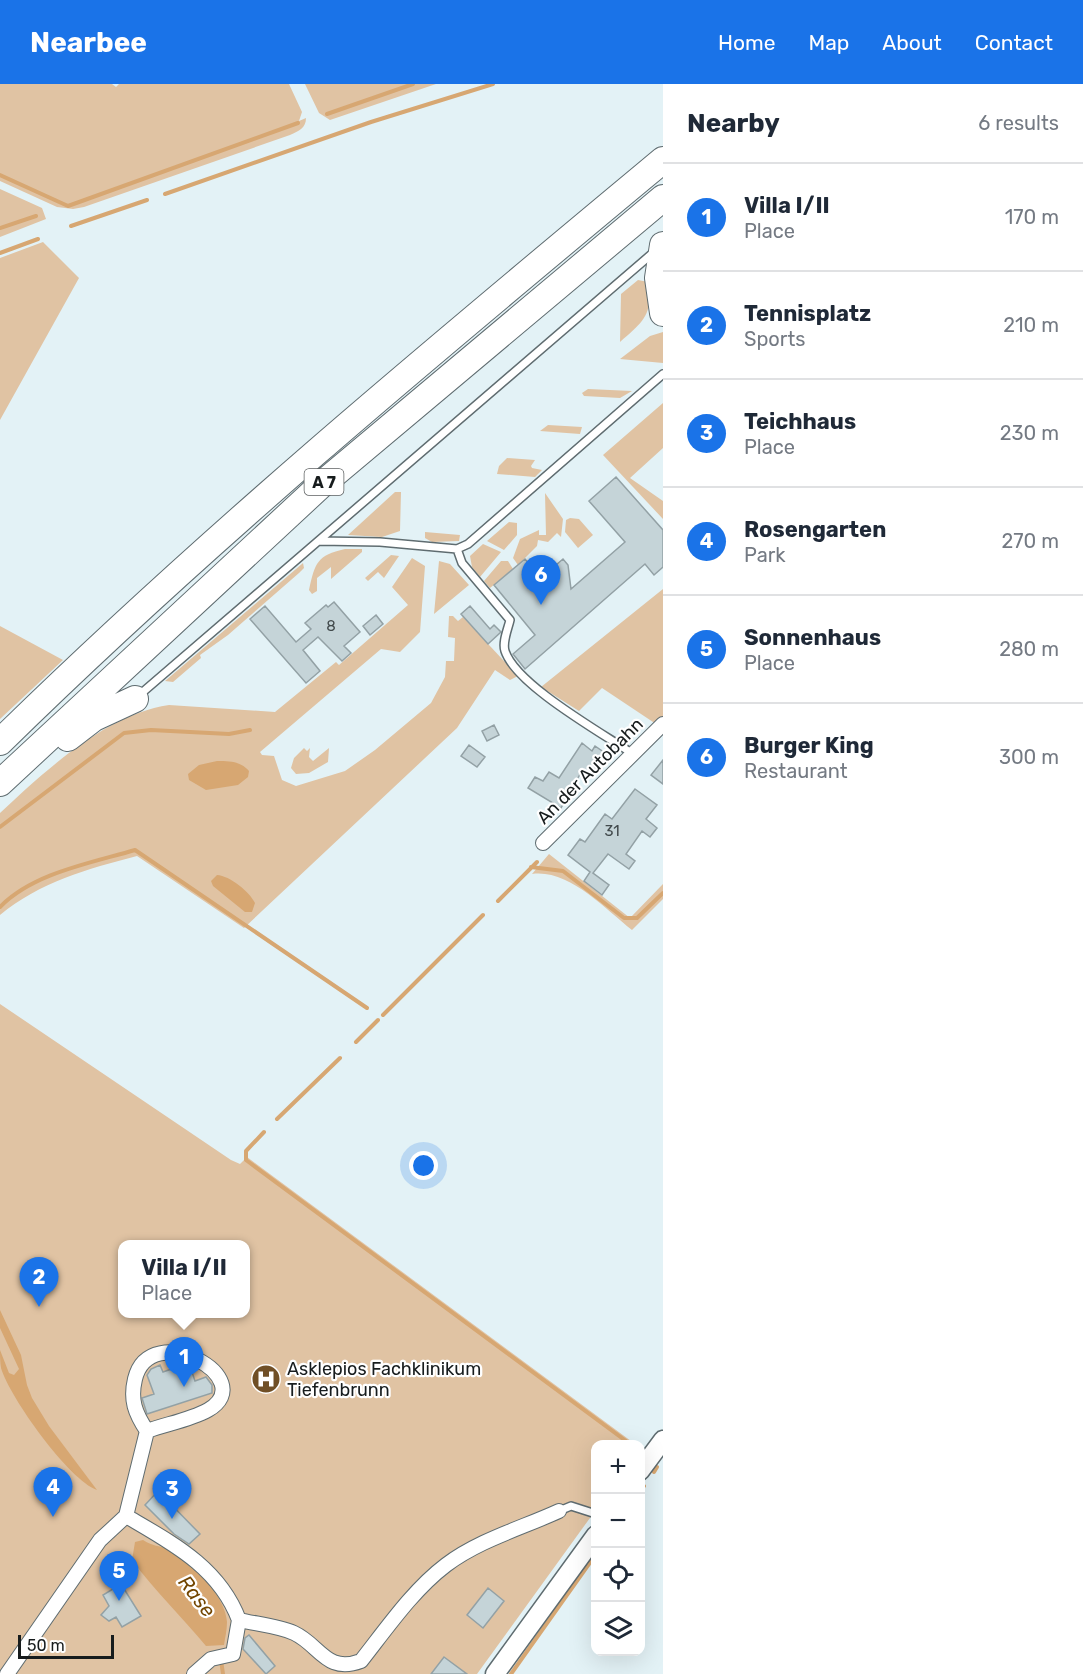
<!DOCTYPE html>
<meta charset="utf-8">
<style>
body{margin:0;font-family:Rubik,sans-serif;background:#f6f6f7;color:#1f2937}
.controls{position:absolute;right:18px;bottom:18px;display:grid;overflow:hidden;border-radius:12px;box-shadow:0 6px 24px #0002}
.controls button{width:54px;height:54px;display:grid;place-items:center;padding:0;border:0;border-bottom:2px solid #e0e1e3;background:#fff;color:#1f2937;font:30px sans-serif}
.scale{position:absolute;left:18px;bottom:15px;width:96px;box-sizing:border-box;padding-left:6px;border:3px solid #171c1d;border-top:0;font-size:16px;line-height:21px;white-space:nowrap;color:#171c1d;-webkit-text-stroke:4px #fff;paint-order:stroke}
.you{position:absolute;left:424px;top:1082px;width:21px;height:21px;margin:-15px;border:4px solid #fff;border-radius:50%;background:#1a73e8;box-shadow:0 0 0 9px #1a73e833}
.badge{display:grid;place-items:center;width:39px;height:39px;border-radius:50%;background:#1a73e8;color:#fff;font-size:20px;font-weight:700}
.pin{position:absolute;translate:-50% -50px;filter:drop-shadow(0 2px 3px #0008)}
.pin::after{content:'';position:absolute;top:32px;width:21px;height:18px;background:inherit;clip-path:polygon(0 0,100% 0,50% 100%)}
.popup{position:absolute;left:118px;top:1156px;width:132px;height:78px;box-sizing:border-box;display:grid;place-content:center;border-radius:12px;background:#fff;filter:drop-shadow(0 2px 4px #0005);font-size:20px;white-space:nowrap;color:#747a83}
.popup b{font-size:22px;color:#1f2937}
.popup::after{content:'';position:absolute;left:50%;top:100%;margin-left:-12px;border:12px solid transparent;border-top-color:#fff}
.list{margin:0;padding:0;list-style:none}
h2{display:flex;justify-content:space-between;align-items:center;height:78px;margin:0;padding:0 24px;font-size:26px}
h2 small{font-size:20px;font-weight:400;color:#747a83}
.list li{display:grid;grid-template-columns:39px 1fr auto;gap:18px;align-items:center;box-sizing:border-box;height:108px;padding:0 24px;border-top:2px solid #e0e1e3}
.list b{display:block;font-size:22px;white-space:nowrap}
.list p{margin:0;font-size:20px;white-space:nowrap;color:#747a83}
.list em{font-size:20px;font-style:normal;color:#747a83}
.icon{flex:none;width:33px;height:33px;fill:none;stroke:currentColor;stroke-width:2;stroke-linecap:round;stroke-linejoin:round}
.map{position:relative;flex:none;width:663px;height:1590px;overflow:hidden}
header{display:flex;align-items:center;gap:36px;box-sizing:border-box;height:84px;padding:0 30px;background:#1a73e8;color:#fff}
header strong{font-size:28px}
nav{display:flex;gap:33px;margin-inline-start:auto;font-size:21px}
main{display:flex}
aside{flex:1;background:#fff}
.map>svg:first-child{display:block}
.green{fill:#e0c3a3;fill-rule:evenodd}
.water{fill:#d7a772}
.lines{fill:none;stroke-linecap:round;stroke-linejoin:round}
.stream{stroke:#d7a772;stroke-width:4}
.building{fill:#c5d4d8;stroke:#93a1a5;stroke-width:1.5}
.service-casing{stroke:#5f6c70;stroke-width:10}
.minor-casing{stroke:#5f6c70;stroke-width:16}
.tertiary-casing{stroke:#5f6c70;stroke-width:21}
.motorway-casing{stroke:#5f6c70;stroke-width:28}
.service{stroke:#fff;stroke-width:7}
.minor{stroke:#fff;stroke-width:14}
.tertiary{stroke:#fff;stroke-width:18}
.motorway{stroke:#fff;stroke-width:26}
.labels{text-anchor:middle;dominant-baseline:central;stroke-width:4.5;stroke-linejoin:round;paint-order:stroke}
.number-label{font-size:15px;fill:#424a4c}
.shield{fill:#fff;stroke:#5d6061;stroke-width:1.5}
.shield-label{font-size:16px;font-weight:bold;fill:#171c1d}
.street-label{font-size:18px;fill:#171c1d;stroke:#fff}
.poi-label{font-size:18px;fill:#171c1d;stroke:#fff;text-anchor:start}
.water-label{font-size:20px;font-style:italic;fill:#724500;stroke:#fff}
</style>
<header>
<strong>Nearbee</strong>
<nav><a>Home</a><a>Map</a><a>About</a><a>Contact</a></nav>
</header>
<main>
<div class="map">
<svg width="663" height="1590" viewBox="0 0 663 1590">
<rect width="100%" height="100%" fill="#e3f2f6"/>
<path class="green" d="M0,0H112L116,3L119,0H289L302,28L299,37L306,34C306,44 299,47 290,51L84,123L73,125L57,123L0,97Z
M305,0H436L330,36L319,29Z
M0,105L42,124L46,135L0,153Z
M43,158L79,194L0,336V174Z
M638,196L648,198C653,231 644,237 620,258L621,210Z
M663,248V279L620,275L650,252Z
M588,305L632,307L620,314L584,312L582,309Z
M663,319V364L630,394L663,417V435L603,371Z
M548,341L582,343L580,350L540,347Z
M507,374L535,376L531,382L532,384L542,386L535,393L497,390L499,382Z
M395,408H401L400,447L382,453L348,451Z
M545,409L563,435L561,453L557,449L548,458L538,456L537,462L518,481L513,474L520,455L539,446V451H546Z
M570,434L579,435L593,451L578,464L565,448L566,436Z
M509,438L517,439V451L504,466L487,457Z
M425,448L460,451L459,457L432,458L425,454Z
M483,460L501,468L480,493L472,483L470,472Z
M345,465H362V468L331,495V483L317,494V507L312,510L309,506C315,479 317,471 345,465Z
M391,471L399,472L384,494L378,488L368,497L365,494Z
M412,474L425,482L420,548L400,568L381,565L260,668L262,671L274,672L282,696L296,702L345,687L375,666L431,619L445,593L446,577H454L455,554L448,553L449,532H453L458,537L463,533L518,592L510,596L495,586L457,644L244,844L137,772C87,785 40,798 0,831V729C45,687 106,630 169,621L275,628L336,578L339,581L408,521L392,503Z
M439,477L450,480L469,501L434,530Z
M501,477H508L513,485L490,504L484,497Z
M303,479L304,484L299,489L228,551L200,571L201,574L173,598L165,597Z
M663,505V633L656,640L602,604L579,627L541,603Z
M0,542L63,576L0,635Z
M304,664L307,667L310,664L309,673L313,677L329,664L328,678L309,689L296,690L291,684L294,674Z
M549,770L630,834L663,800V815L632,846C604,824 569,785 532,790Z
M0,920L231,1076L240,1080L247,1073L635,1360H596L595,1427L477,1590H0ZM122,1160H246V1230H122Z"/>
<path class="water" d="M217,677C230,677 240,677 249,687L248,693L238,701L206,706L189,696L188,690L199,681Z
M217,791C230,792 249,807 255,819L252,828H245L213,802L211,797Z
M0,1226L21,1271L27,1301L32,1314L49,1342L97,1406C69,1396 10,1314 1,1284C0,1279 0,1271 0,1266L9,1289L14,1291L19,1285L0,1244Z
M143,1456C154,1463 158,1461 168,1465C190,1474 226,1513 227,1538C227,1546 225,1554 224,1561L206,1562C182,1533 155,1507 132,1476L135,1458Z"/>
<g class="lines">
<path class="stream" d="M327,30L413,0
M0,91L68,122L298,39
M165,110L371,38L493,0
M71,142L147,116
M0,144L36,132
M0,169L38,155
M0,743L124,649L151,646L229,650L250,646
M531,783L563,787L624,834H637L663,809
M498,817L537,778
M0,823C33,789 91,779 135,766L367,924
M383,931L483,831
M356,958L378,936
M277,1035L340,974
M264,1048L246,1067V1076L630,1360
M654,1388L657,1383
M640,1407L644,1402
M221,1576L223,1590
M511,1590L596,1470"/>
</g>
<path class="building" d="M616,393L663,446V483L654,491L645,480L525,585L513,570L535,551L494,501L525,475L536,488L557,490L556,481L563,475L568,481L571,505L625,458L589,417Z
M334,518L360,548L344,562L351,569L342,577L318,553L303,566L320,587L306,599L250,535L265,522L296,558L311,545L305,539L326,521L328,523Z
M470,522L490,545L494,541L501,548L488,560L461,530Z
M376,531L383,540L370,551L363,542Z
M494,641L499,651L487,657L482,647Z
M582,659L592,667L595,662L605,669L591,690L583,685L561,724L528,704L535,693L543,697L549,688L559,694Z
M469,661L485,673L477,683L461,672Z
M663,676V700L651,691Z
M635,705L657,721L646,735L657,744L650,753L642,747L626,770L635,777L629,785L608,770L593,789L609,801L602,811L584,797L590,788L568,771L580,755L585,758L605,730L612,735Z
M160,1281L163,1288L177,1283L179,1289L191,1285L195,1297L206,1293L212,1301V1309L147,1330L142,1314L154,1310L147,1291L151,1285Z
M158,1407L200,1450L189,1460L174,1450L145,1421Z
M121,1500L141,1532L122,1543L116,1533L109,1537L101,1531L109,1522L103,1511Z
M488,1504L504,1517L483,1544L467,1531Z
M249,1551L275,1582L266,1590L243,1565L245,1554Z
M444,1573L467,1590H431Z"/>
<g class="lines">
<g class="service-casing">
<path id="service" d="M319,457L380,458L457,465L468,460L663,290
M457,465L462,479L510,536C508,545 502,558 505,567C516,601 602,649 633,670
M137,613L654,168
M559,1427L571,1422L596,1430"/>
</g>
<g class="minor-casing">
<path id="minor" d="M543,759L663,640
M126,1432C172,1459 219,1483 239,1536C256,1540 278,1542 294,1549C320,1561 326,1590 361,1577C387,1544 413,1506 446,1481C479,1456 522,1444 559,1427
M7,1590L100,1456L126,1432L147,1347C166,1340 190,1336 208,1326C262,1295 150,1233 135,1295C130,1316 135,1329 147,1347
M194,1590L211,1575L233,1570L239,1536"/>
</g>
<g class="tertiary-casing">
<path id="tertiary" d="M640,1387L663,1356
M495,1590L596,1451"/>
</g>
<g class="motorway-casing">
<path id="motorway" d="M663,161L658,194L663,229
M68,654L94,634L135,615
M0,658C210,452 437,264 663,76
M0,699L321,401L663,114"/>
</g>
<use href="#service" class="service"/>
<use href="#minor" class="minor"/>
<use href="#tertiary" class="tertiary"/>
<use href="#motorway" class="motorway"/>
</g>
<defs>
<g id="hospital-disc" transform="scale(1.5)"><circle r="9.5" fill="#704f26" stroke="#fff"/><path d="M-5-5h3v3.5h4V-5h3V5h-3V1.5h-4V5h-3Z" fill="#fff"/></g>
</defs>
<g fill-rule="evenodd">
<use href="#hospital-disc" x="266" y="1295"/>
</g>
<g class="labels">
<g class="number-label">
<text x="331" y="542">8</text>
<text x="612" y="747">31</text>
</g>
<rect class="shield" x="304.5" y="385" width="39" height="26" rx="4.5"/>
<g class="shield-label">
<text x="324" y="398">A 7</text>
</g>
<g class="street-label">
<text transform="translate(590 687) rotate(-45)">An der Autobahn</text>
</g>
<g class="poi-label">
<text x="287" y="1285">Asklepios Fachklinikum<tspan x="287" dy="21">Tiefenbrunn</tspan></text>
</g>
<g class="water-label">
<text transform="translate(197 1512) rotate(52)">Rase</text>
</g>
</g>
</svg>
<div class="controls">
<button>+</button>
<button>−</button>
<button><svg class="icon" aria-label="locate" viewBox="0 0 24 24"><circle cx="12" cy="12" r="6"/><path d="M12 2v4M12 18v4M2 12h4M18 12h4"/></svg></button>
<button><svg class="icon" aria-label="layers" viewBox="0 0 24 24"><path d="M12 4l9 5-9 5-9-5zM3 14l9 5 9-5"/></svg></button>
</div>
<div class="scale">50 m</div>
<div class="you"></div>
<div class="pin badge" style="left:184px;top:1303px">1</div>
<div class="popup"><b>Villa I/II</b>Place</div>
<div class="pin badge" style="left:39px;top:1223px">2</div>
<div class="pin badge" style="left:172px;top:1435px">3</div>
<div class="pin badge" style="left:53px;top:1433px">4</div>
<div class="pin badge" style="left:119px;top:1517px">5</div>
<div class="pin badge" style="left:541px;top:521px">6</div>
</div>
<aside>
<h2>Nearby<small>6 results</small></h2>
<ul class="list">
<li><span class="badge">1</span><div><b>Villa I/II</b><p>Place</p></div><em>170 m</em></li>
<li><span class="badge">2</span><div><b>Tennisplatz</b><p>Sports</p></div><em>210 m</em></li>
<li><span class="badge">3</span><div><b>Teichhaus</b><p>Place</p></div><em>230 m</em></li>
<li><span class="badge">4</span><div><b>Rosengarten</b><p>Park</p></div><em>270 m</em></li>
<li><span class="badge">5</span><div><b>Sonnenhaus</b><p>Place</p></div><em>280 m</em></li>
<li><span class="badge">6</span><div><b>Burger King</b><p>Restaurant</p></div><em>300 m</em></li>
</ul>
</aside>
</main>
